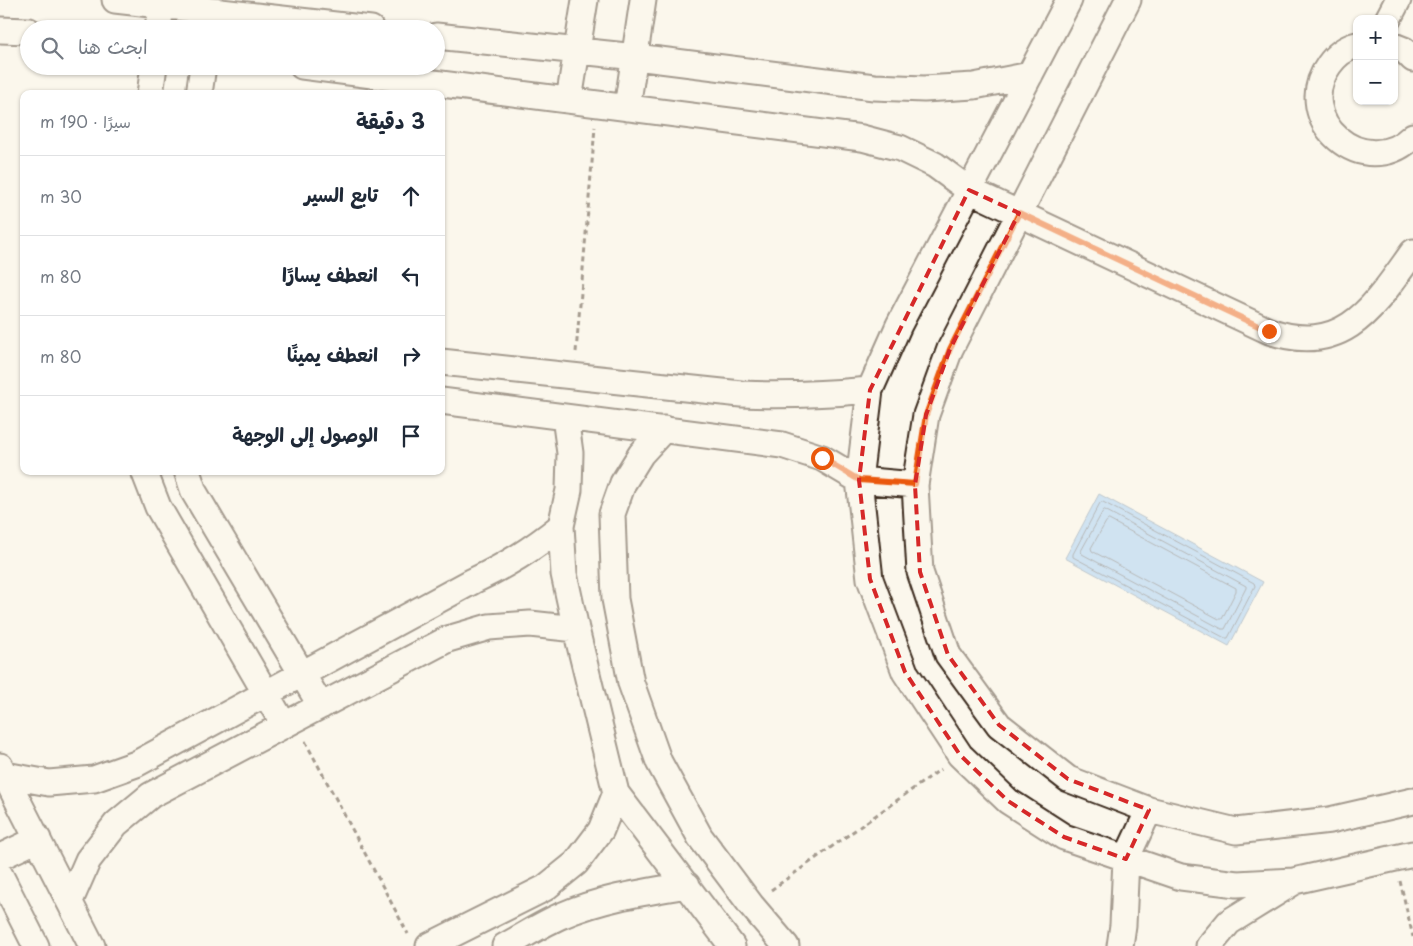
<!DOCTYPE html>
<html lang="ar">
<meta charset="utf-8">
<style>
body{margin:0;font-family:"Playpen Sans","Playpen Sans Arabic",sans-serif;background:#f2f2f3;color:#1f2937;direction:rtl}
.controls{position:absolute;right:15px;top:15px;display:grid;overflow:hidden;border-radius:10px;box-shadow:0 1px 4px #0004}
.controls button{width:45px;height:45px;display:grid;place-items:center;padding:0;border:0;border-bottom:1px solid #e0e1e3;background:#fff;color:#1f2937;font:25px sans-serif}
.stop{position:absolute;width:15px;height:15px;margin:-11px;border:4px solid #ea580c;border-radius:50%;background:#fff}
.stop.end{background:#ea580c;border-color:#fff;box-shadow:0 1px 5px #0008}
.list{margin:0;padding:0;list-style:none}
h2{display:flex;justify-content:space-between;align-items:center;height:65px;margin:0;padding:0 20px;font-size:21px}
h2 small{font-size:16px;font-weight:400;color:#747a83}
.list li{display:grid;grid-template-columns:32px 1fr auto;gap:15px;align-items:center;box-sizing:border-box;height:80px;padding:0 20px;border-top:1px solid #e0e1e3}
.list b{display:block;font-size:19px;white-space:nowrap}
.list em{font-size:16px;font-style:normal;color:#747a83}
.icon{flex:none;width:28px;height:28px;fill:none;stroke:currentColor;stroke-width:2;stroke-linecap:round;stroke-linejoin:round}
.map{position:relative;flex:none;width:1413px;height:946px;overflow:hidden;direction:ltr}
.search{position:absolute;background:#fff;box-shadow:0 1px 4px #0004;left:20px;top:20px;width:425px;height:55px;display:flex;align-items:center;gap:12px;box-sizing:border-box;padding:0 18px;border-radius:28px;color:#747a83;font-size:19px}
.panel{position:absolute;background:#fff;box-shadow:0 1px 4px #0004;left:20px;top:90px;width:425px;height:385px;border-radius:10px;direction:rtl}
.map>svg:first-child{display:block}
.water{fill:#9ccaf7;stroke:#758aa0}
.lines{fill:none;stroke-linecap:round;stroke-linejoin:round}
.shore{stroke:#626a75;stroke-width:1}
.minor-casing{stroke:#3b2a1e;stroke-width:29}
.path{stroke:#3b2a1e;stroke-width:3;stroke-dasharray:5 4;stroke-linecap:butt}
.minor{stroke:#fbf7ec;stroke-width:25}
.route{stroke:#ea580c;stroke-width:6}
.marked{fill:none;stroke:#d62828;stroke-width:4;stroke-dasharray:10 6;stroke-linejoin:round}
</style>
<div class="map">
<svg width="1413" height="946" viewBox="0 0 1413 946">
<rect width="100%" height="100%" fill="#fbf7ec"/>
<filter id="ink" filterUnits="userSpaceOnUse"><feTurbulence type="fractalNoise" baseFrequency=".02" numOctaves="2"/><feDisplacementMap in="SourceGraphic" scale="10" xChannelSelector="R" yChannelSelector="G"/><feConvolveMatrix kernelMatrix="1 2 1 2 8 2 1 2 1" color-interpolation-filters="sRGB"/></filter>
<g filter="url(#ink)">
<path class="water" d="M1099,494L1263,582L1229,646L1065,558Z"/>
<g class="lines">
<path class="shore" d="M1103,502L1254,583L1255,586L1228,638H1225L1073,557V554L1100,503Z
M1105,510L1246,586V588L1225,629H1222L1082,554L1081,551L1103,511Z
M1109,520L1236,588V591L1222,619H1219L1092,551L1091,548L1106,522Z"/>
<g class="minor-casing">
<path id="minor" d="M115,0L371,29
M1069,0L899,325L870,390L859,480L870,579L905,672L960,755L1008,801L1064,837L1181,877L1237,884L1294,881L1413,854
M1128,0L950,349L926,415L915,485L920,572L948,655L999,725L1068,779L1149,810L1236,831L1330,820L1413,801
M1388,19L1398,0
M158,29L161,5
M0,30L29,31
M436,36L636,57L874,87L924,89L974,86L1030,75
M1357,45C1345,48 1336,55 1329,65C1290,119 1364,184 1413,136
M1394,46L1404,50L1413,59
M302,66L862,138L900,148L935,165L969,190L1269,331C1345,357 1374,306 1413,252
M150,94L154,66
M199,94L203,66
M569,100L585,0
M627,108L643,0
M441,362L741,394C784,396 827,394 870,390
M441,401L782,445L822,458L859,480L915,485
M565,417L570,453L569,490L561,526L564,574L576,629L616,793L732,946
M664,429L641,454L623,483L612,514L615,599L631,683L659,762L700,837L751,905L786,946
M144,471L158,507L284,725
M187,471L194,492L321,706
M0,766L92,946
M5,775L49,783L94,779L136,764L473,581C507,565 531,550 561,526
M0,857L38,839
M0,875L36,946
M70,901L88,860L116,824L151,795L448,639L489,627L530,624L576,629
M429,946L545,888L576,863L601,830L616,793
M505,946C524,936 543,923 563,915C602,898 645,892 687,885
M1120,946L1123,925L1126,859L1149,810
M1209,946L1229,922L1292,883"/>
</g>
<path class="path" d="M576,352L595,127
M305,741L408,934
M1400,881L1413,937
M771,890L941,769"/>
<use href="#minor" class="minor"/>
</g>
</g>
<g class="lines" filter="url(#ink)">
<path class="route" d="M822,458L859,480L915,484L926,415L950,349L1019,213L1269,331"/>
</g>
<path d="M0 0H1413V946H0ZM969,190L1019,213L950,349L926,415L915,485L920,572L948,655L999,725L1068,779L1149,810L1126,859L1064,837L1008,801L960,755L905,672L870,579L859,480L870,390Z" fill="#fbf7ec" fill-opacity=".55" fill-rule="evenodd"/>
<path class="marked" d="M969,190L1019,213L950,349L926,415L915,485L920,572L948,655L999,725L1068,779L1149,810L1126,859L1064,837L1008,801L960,755L905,672L870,579L859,480L870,390Z"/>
</svg>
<div class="controls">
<button>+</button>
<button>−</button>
</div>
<div class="stop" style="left:822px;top:458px"></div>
<div class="stop end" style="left:1269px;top:331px"></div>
<div class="search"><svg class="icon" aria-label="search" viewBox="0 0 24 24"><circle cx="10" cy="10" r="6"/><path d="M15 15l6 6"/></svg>ابحث هنا</div>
<section class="panel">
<h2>3 دقيقة<small>سيرًا · 190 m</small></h2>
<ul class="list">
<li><svg class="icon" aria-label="ahead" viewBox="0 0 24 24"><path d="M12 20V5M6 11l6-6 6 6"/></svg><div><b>تابع السير</b></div><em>30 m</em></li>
<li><svg class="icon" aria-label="left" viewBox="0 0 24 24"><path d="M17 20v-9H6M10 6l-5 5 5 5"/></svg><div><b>انعطف يسارًا</b></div><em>80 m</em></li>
<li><svg class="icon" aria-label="right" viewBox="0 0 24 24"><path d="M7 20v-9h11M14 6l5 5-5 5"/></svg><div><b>انعطف يمينًا</b></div><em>80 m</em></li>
<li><svg class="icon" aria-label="arrive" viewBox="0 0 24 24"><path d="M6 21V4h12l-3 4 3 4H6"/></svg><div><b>الوصول إلى الوجهة</b></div></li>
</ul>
</section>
</div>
